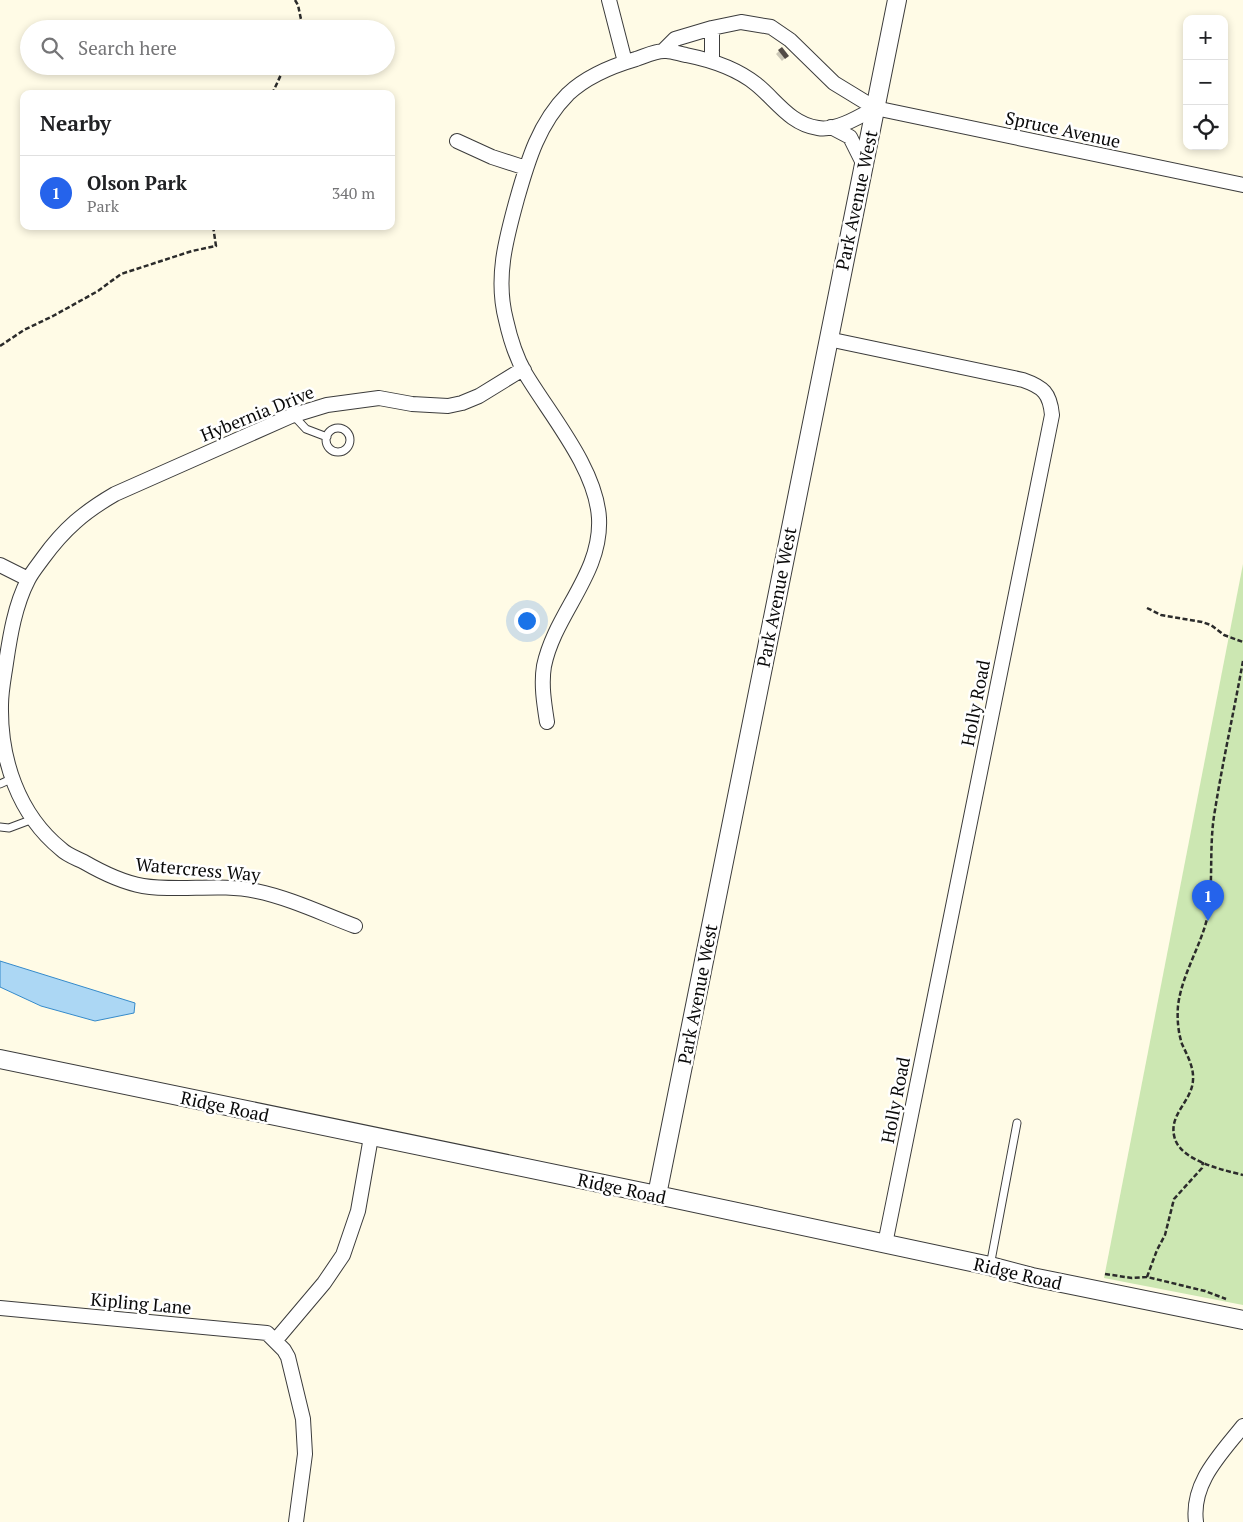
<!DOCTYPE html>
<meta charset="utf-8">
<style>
body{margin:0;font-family:"PT Serif",serif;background:#f6f6f6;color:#202124}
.controls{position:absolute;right:15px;top:15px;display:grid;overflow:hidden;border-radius:10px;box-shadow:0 2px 8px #0003}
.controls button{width:45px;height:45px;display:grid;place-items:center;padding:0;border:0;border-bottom:1px solid #e0e0e0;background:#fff;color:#202124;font:25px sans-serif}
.you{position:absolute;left:526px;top:620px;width:18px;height:18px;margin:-12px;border:4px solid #fff;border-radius:50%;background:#1a73e8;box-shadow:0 0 0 8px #1a73e833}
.badge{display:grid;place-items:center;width:32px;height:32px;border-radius:50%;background:#2563eb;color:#fff;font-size:16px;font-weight:700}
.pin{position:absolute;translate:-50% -41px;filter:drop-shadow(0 1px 2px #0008)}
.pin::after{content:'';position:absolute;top:26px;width:18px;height:15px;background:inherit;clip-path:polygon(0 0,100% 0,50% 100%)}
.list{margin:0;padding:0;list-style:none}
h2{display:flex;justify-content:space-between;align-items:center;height:65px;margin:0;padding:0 20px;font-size:21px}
h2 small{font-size:16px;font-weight:400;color:#757577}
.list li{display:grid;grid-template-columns:32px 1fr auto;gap:15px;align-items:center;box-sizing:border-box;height:75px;padding:0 20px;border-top:1px solid #e0e0e0}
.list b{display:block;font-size:19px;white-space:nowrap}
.list p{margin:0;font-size:16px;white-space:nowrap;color:#757577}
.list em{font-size:16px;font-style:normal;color:#757577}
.icon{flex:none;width:28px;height:28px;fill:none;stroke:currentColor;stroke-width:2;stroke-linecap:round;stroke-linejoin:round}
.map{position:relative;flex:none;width:1243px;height:1522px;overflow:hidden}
.search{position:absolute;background:#fff;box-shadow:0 2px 8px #0003;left:20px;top:20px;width:375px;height:55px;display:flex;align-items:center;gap:12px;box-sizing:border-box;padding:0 18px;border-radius:28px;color:#757577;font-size:19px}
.panel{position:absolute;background:#fff;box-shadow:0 2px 8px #0003;left:20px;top:90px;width:375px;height:140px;border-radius:10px}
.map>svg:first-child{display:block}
.green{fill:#cce7b2}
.water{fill:#acd7f4;stroke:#358aca}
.shadow{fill:#0003}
.building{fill:#524b46}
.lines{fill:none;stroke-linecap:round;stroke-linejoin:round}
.service-casing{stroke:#3c3c3c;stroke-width:9}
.minor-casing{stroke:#3c3c3c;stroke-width:16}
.tertiary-casing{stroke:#3c3c3c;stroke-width:20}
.path{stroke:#2b2b2b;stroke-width:2.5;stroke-dasharray:5 2.5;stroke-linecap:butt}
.service{stroke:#fff;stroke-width:7}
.minor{stroke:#fff;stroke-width:14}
.tertiary{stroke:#fff;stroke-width:18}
.labels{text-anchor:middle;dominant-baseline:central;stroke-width:5;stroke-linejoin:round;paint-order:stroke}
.street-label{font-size:18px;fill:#090909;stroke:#fff}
</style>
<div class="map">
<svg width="1243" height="1522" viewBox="0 0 1243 1522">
<rect width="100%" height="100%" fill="#fffbe6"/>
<path class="green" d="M1243,564V1305L1104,1278Z"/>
<path class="water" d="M0,961L135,1003L134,1013L95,1021L41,1006L0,987Z"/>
<path class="shadow" d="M782,48L785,58L782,61L776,54Z"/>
<path class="building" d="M782,47L789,56L785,59L778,50Z"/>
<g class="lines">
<g class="service-casing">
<path id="service" d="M293,415L306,429L327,437
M326 440a12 12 0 1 1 24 0a12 12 0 1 1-24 0Z
M0,784L11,779
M0,827L9,828L33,819
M990,1266L1017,1123"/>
</g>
<g class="minor-casing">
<path id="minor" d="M609,0L625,62
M664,50L675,39L712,28L741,22L771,27L790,40L834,83L875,108L1243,185
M712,60V28
M831,127L850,137L864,165
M457,141L492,157L526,168
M828,339L1023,380C1043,387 1050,393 1052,415L885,1244
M0,565L28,579
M547,722C544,703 541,684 544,666C555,613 602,574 599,518C596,468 550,415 525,373C516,357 510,338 506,320C495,278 506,239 517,199C528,160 539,123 568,94C587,76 612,66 636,59C645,56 657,50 666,51C672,51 680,54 686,55C711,60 736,68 756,84C776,100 790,124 818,128C836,131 859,117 875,108
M355,926C323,914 290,898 256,891C219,883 180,892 143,886C121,882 103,873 84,862C76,858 67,855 61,849C18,814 0,759 1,705C1,691 4,677 6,663C10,636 15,605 28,580C32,572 38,565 43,558C64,529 84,512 115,494L291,416L327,405L379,398L412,404L448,406L462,403L479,396L518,372L524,370
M0,1308L267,1333L284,1350L288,1357L303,1419L305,1454L296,1522
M275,1341L324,1283L343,1255L358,1211L371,1137
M1196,1522C1191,1483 1220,1455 1243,1426"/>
</g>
<g class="tertiary-casing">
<path id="tertiary" d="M0,1059L657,1195L990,1266L1032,1277L1243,1320
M657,1195L897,0"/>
</g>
<path class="path" d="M295,0L298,5L303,29
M272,94L285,66
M0,346L24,330L53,316L98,291L121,274L192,251L216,246L213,226
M1147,608L1161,615L1202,622L1211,625L1224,635L1243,642
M1243,661C1234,711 1223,760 1215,810C1209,843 1213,876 1209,909C1204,942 1182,972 1178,1006C1177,1018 1178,1032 1182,1044C1187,1055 1194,1067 1193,1080C1192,1102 1167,1115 1175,1139C1182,1161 1223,1170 1243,1175
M1105,1274L1132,1278L1147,1277L1205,1291L1226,1299
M1147,1277L1157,1250L1165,1235L1174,1199L1202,1168L1203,1162"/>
<use href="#service" class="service"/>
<use href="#minor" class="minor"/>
<use href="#tertiary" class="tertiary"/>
</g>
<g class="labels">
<g class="street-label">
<text transform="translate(1063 129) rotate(12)">Spruce Avenue</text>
<text transform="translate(856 200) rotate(-78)">Park Avenue West</text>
<text transform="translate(257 413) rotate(-22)">Hybernia Drive</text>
<text transform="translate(776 597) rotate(-79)">Park Avenue West</text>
<text transform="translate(975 703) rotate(-79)">Holly Road</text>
<text transform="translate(198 869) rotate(5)">Watercress Way</text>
<text transform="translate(697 994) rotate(-79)">Park Avenue West</text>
<text transform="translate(895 1100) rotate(-79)">Holly Road</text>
<text transform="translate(225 1106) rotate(12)">Ridge Road</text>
<text transform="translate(622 1188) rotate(12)">Ridge Road</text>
<text transform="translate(1018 1273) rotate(13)">Ridge Road</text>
<text transform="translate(141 1303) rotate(5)">Kipling Lane</text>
</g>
</g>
</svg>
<div class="controls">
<button>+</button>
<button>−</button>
<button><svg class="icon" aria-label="locate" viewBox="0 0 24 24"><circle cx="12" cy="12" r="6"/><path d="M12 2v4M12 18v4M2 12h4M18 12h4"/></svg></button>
</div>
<div class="you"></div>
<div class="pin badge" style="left:1208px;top:921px">1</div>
<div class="search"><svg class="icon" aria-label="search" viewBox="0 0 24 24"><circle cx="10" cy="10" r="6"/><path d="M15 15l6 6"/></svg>Search here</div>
<section class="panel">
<h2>Nearby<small></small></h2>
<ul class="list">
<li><span class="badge">1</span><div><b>Olson Park</b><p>Park</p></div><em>340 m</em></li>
</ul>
</section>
</div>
